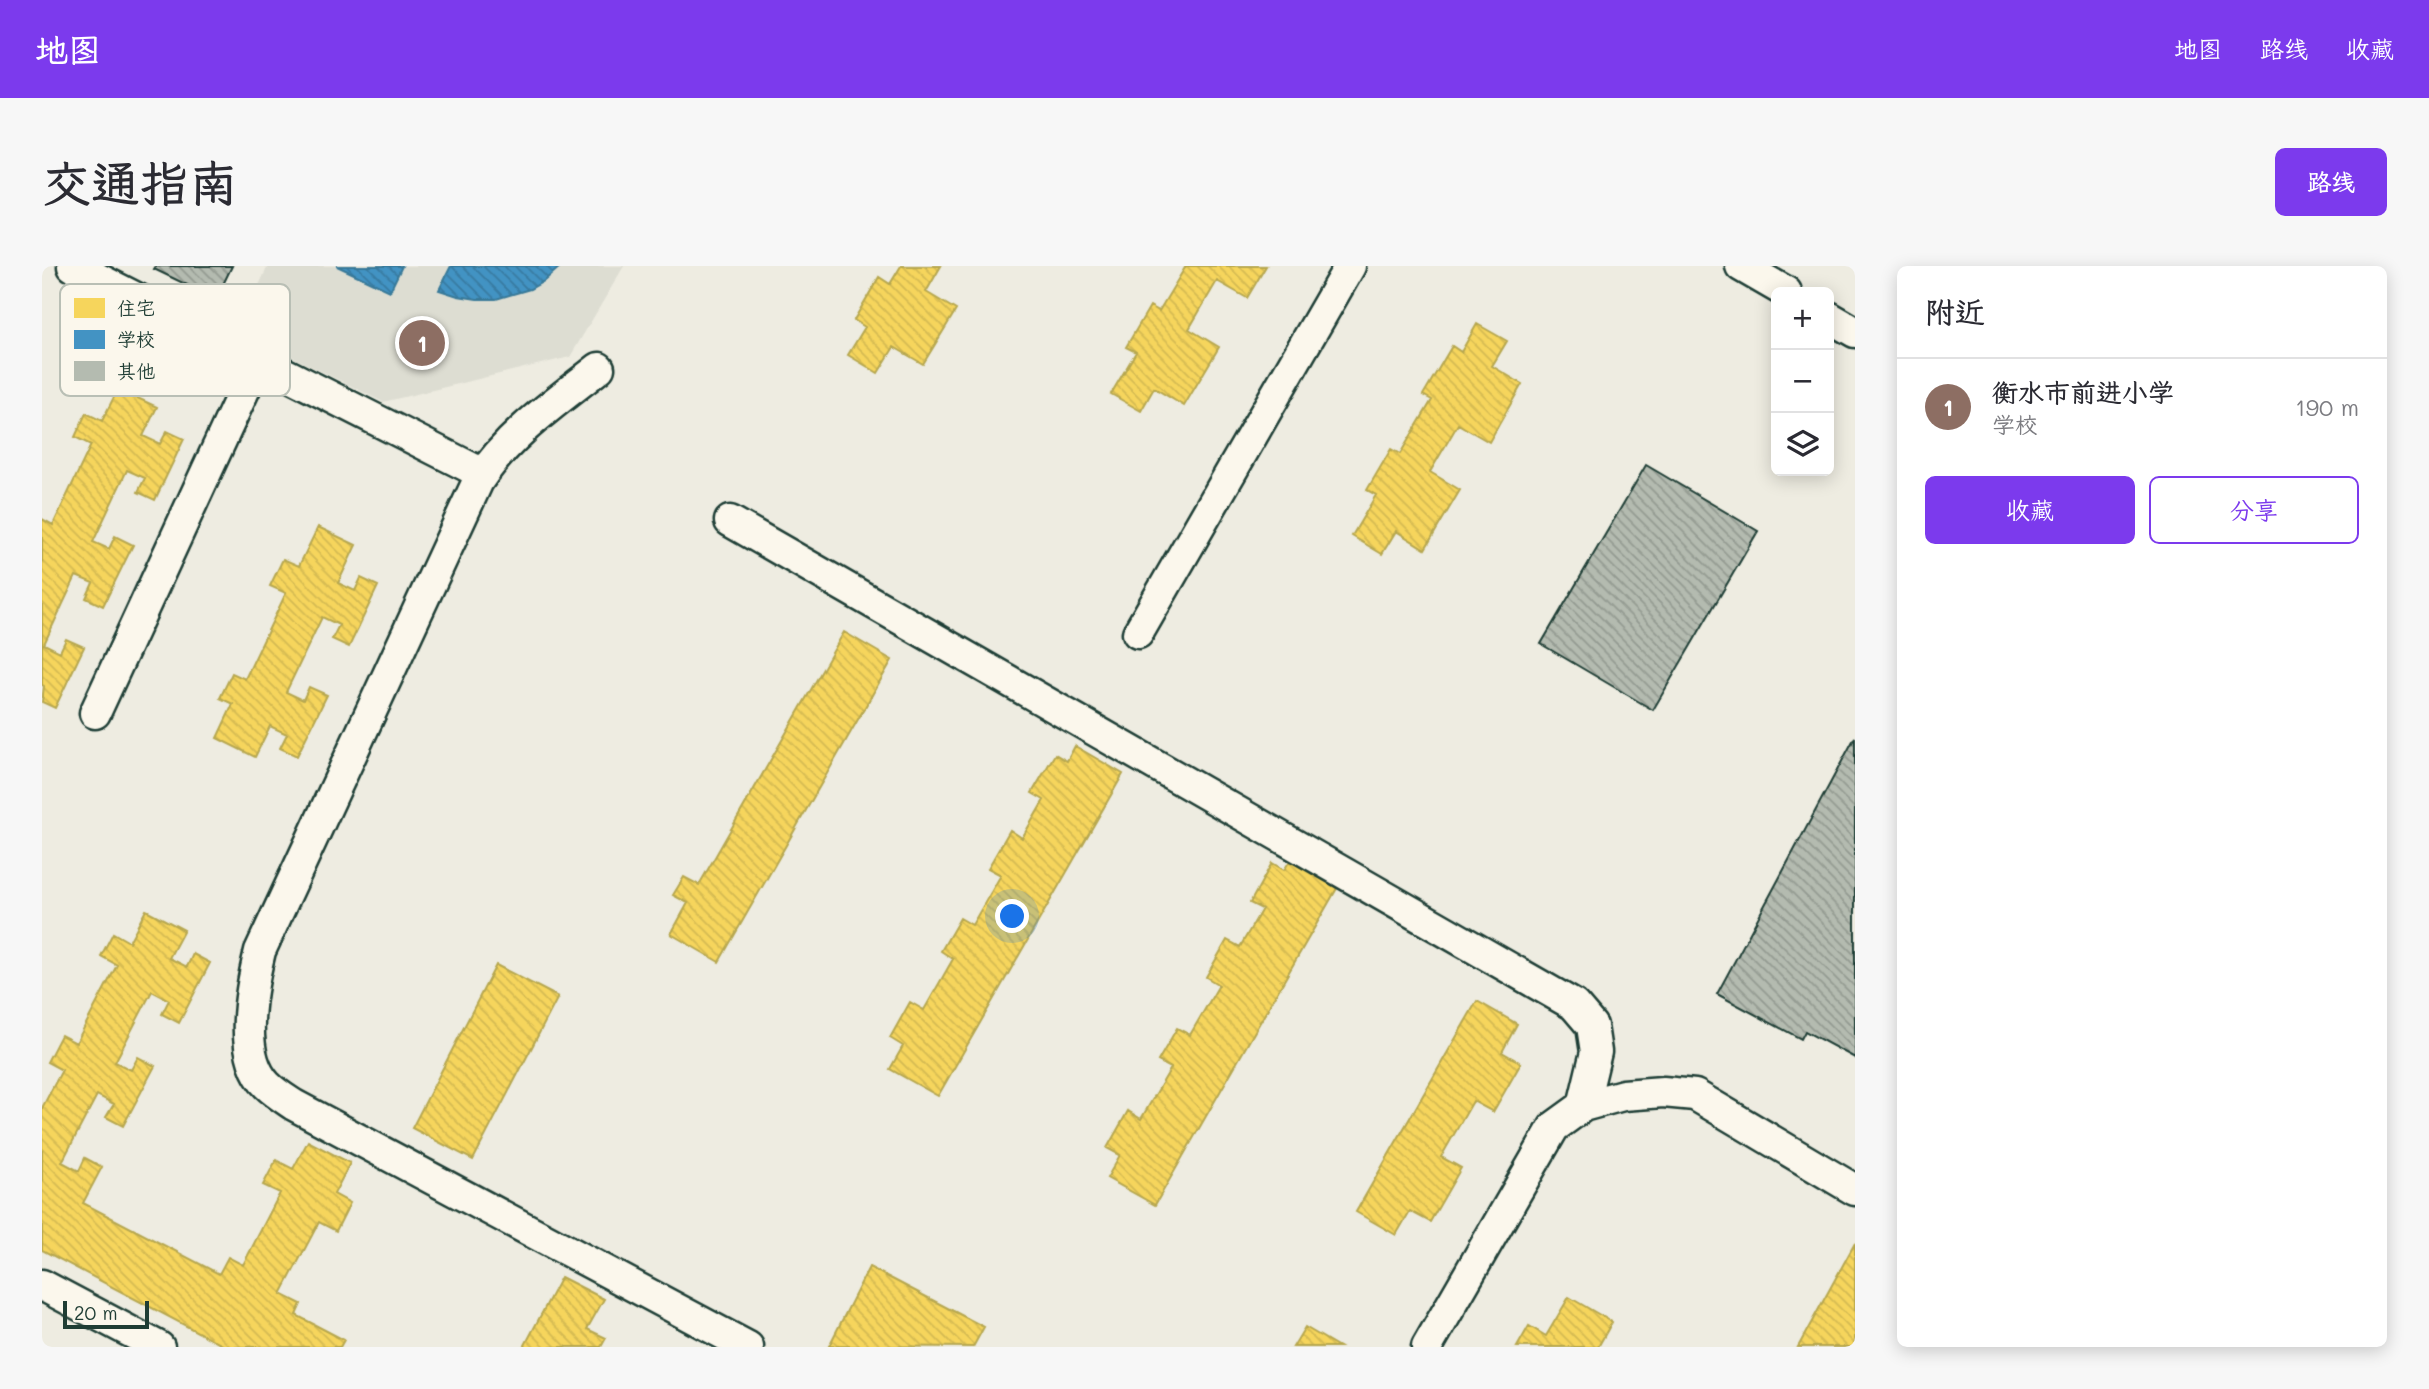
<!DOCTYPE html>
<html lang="zh">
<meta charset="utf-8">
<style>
body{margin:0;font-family:Mali,"LXGW WenKai TC",sans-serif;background:#f7f7f7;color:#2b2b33}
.controls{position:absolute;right:21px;top:21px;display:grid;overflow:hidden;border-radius:10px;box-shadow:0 4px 18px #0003}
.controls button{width:63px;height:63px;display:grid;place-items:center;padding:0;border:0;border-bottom:2px solid #e1e1e2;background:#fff;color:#2b2b33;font:35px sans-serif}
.scale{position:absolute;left:21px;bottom:18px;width:86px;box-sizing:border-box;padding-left:7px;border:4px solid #1f3d34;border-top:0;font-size:19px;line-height:24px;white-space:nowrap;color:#1f3d34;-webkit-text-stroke:5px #fbf7ec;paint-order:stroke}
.you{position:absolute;left:971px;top:651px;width:24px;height:24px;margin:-18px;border:5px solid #fff;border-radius:50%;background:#1a73e8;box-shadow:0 0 0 10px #1a73e833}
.badge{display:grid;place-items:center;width:46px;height:46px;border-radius:50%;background:#7c3aed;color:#fff;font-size:23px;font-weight:700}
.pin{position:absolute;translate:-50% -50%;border:4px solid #fff;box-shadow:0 2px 7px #0006}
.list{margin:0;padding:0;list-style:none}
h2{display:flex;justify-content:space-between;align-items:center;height:91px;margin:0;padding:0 28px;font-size:30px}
h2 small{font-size:23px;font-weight:400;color:#7c7c81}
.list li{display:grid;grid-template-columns:46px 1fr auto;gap:21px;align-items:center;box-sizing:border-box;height:98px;padding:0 28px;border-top:2px solid #e1e1e2}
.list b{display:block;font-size:26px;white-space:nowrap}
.list p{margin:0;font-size:23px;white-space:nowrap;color:#7c7c81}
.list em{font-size:23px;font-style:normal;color:#7c7c81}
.actions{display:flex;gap:14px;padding:21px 28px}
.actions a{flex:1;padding:16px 0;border:2px solid #7c3aed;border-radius:10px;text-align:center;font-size:24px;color:#7c3aed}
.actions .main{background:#7c3aed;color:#fff}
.icon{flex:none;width:38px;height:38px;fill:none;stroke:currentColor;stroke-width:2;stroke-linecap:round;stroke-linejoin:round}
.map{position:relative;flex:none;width:1813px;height:1081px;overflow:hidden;border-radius:10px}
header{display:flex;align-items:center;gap:42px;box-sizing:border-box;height:98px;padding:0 35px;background:#7c3aed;color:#fff}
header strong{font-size:33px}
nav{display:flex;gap:38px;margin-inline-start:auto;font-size:24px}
.intro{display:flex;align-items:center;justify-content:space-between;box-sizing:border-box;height:168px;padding:0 42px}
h1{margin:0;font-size:49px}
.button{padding:18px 32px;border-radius:10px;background:#7c3aed;color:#fff;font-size:24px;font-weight:700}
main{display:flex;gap:42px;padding:0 42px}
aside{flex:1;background:#fff;border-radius:10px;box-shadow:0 4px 18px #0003}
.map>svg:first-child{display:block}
.built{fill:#ddddd2}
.homes{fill:url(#homes-back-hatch);stroke:#b6a750;stroke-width:2}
.schools{fill:url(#schools-back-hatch);stroke:#387998;stroke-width:2}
.building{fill:url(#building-back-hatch);stroke:#1f3d34;stroke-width:2}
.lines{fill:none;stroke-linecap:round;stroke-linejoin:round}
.minor-casing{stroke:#1f3d34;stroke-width:35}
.minor{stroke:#fbf7ec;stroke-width:30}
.key{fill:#fbf7ec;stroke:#b9bfb5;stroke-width:2}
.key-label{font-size:19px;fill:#1f3d34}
</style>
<header>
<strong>地图</strong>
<nav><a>地图</a><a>路线</a><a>收藏</a></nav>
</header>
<div class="intro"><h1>交通指南</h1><a class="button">路线</a></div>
<main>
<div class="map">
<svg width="1813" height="1081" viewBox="0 0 1813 1081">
<defs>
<pattern id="homes-back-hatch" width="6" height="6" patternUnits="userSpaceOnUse" patternTransform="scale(1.75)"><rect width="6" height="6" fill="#f6d55c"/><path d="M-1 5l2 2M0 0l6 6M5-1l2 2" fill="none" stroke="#d2b851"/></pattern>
<pattern id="schools-back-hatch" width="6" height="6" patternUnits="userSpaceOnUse" patternTransform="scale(1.75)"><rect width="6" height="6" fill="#4393c3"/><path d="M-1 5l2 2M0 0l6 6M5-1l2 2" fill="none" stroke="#37799f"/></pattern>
<pattern id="building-back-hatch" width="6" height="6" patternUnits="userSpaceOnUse" patternTransform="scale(1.75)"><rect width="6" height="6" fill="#b4bbb0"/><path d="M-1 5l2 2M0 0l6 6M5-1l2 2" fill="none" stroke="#929990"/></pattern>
</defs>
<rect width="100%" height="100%" fill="#eeece1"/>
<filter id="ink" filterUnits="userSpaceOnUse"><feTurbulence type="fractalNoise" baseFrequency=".0143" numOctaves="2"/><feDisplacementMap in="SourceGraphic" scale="14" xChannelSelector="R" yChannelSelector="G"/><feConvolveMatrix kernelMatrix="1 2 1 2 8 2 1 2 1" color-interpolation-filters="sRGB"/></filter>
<g filter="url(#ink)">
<path class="built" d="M226,0H582L528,91L341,136L196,64Z"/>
<path class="homes" d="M859,0H899L884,26L914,44L881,98L852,81L836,107L806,89L823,61L812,54L837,11L848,18Z
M1144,0H1224L1205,32L1175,15L1147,63L1177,81L1142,140L1112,122L1099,145L1069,128L1094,86L1084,81L1108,40L1117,45Z
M1435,58L1465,75L1450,100L1480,118L1447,176L1416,158L1388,206L1418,224L1383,283L1354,265L1340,288L1310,270L1334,229L1325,224L1349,183L1358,188L1390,134L1381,129L1410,80L1419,86Z
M76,123L115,141L101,170L118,178L125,165L142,173L113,234L96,226L103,212L85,204L51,276L67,283L73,270L91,279L61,340L44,332L51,317L34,310L2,378L18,386L24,373L42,381L13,442L0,436L2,420L0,419V253L11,259L49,179L33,171L44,147L60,155Z
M276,261L314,279L296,317L313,325L319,312L336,320L307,381L290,373L297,359L280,351L244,426L261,434L267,421L285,429L255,490L238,482L245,468L228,460L213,491L175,472L191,438L178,432L190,407L203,413L244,327L228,320L241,293L257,300Z
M802,366L850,394L677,696L629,668L646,637L631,629L642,611L657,619Z
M1033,480L1081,508L896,830L848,803L861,780L848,772L868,736L882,744L911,693L899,685L918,652L930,659L959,609L946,602L968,564L980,572L1002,534L990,527L1013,488L1025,495Z
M1251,590L1298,617L1113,939L1065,912L1078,889L1065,882L1086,845L1099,853L1129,802L1116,795L1135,762L1148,769L1177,719L1164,711L1185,674L1198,681L1220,643L1208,637L1230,597L1242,604Z
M104,644L142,664L127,692L145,701L151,688L168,697L137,757L120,748L127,734L110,725L73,796L89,804L96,791L113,800L81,860L64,851L72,838L55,829L20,896L37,905L43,892L60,901L41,937L177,1008L186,991L201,999L238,927L221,919L234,894L251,903L266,875L308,897L292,928L308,937L294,965L277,956L239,1028L259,1038L254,1049L302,1074L298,1081H184L0,984V842L20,804L5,796L19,769L34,777L75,699L59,690L71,667L87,676Z
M454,699L516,731L431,894L370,862Z
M1435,735L1475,758L1460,786L1479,797L1451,846L1431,835L1399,891L1419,902L1388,956L1368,945L1354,969L1314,946Z
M1813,977V1081H1756Z
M827,1001L942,1061L931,1081L787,1080Z
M519,1011L562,1033L545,1063L564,1072L559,1081H482Z
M1527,1031L1570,1056L1556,1081H1475L1487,1060L1504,1070Z
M1263,1061L1297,1081H1251Z"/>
<path class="schools" d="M295,0H360L348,25Z
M409,0H519L502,15L488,23L454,33H435L416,30L397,24Z"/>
<path class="building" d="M114,0H190L174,33L112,3Z
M1604,199L1716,265L1611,444L1499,378Z
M1813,471V792L1763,765L1759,773L1675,728Z"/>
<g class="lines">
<g class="minor-casing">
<path id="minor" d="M31,0L441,208
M1699,0L1744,26
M1787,51L1813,66
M557,102C514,136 467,168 436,215L218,685C209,722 195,789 225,819C233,827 243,833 252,839L706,1081
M688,255L1532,739L1550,760L1554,786L1541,840
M1096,367L1308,0
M53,447L216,94
M0,1019L117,1081
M1385,1081L1512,861L1541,840L1581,829L1621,826L1653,829L1813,924"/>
</g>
<use href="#minor" class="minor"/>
</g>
</g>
<rect x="18" y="18" width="230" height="112" rx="10" class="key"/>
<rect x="32" y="32" width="31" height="20" fill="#f6d55c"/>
<rect x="32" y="64" width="31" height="19" fill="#4393c3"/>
<rect x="32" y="95" width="31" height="20" fill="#b4bbb0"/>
<g class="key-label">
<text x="75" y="49">住宅</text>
<text x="75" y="80">学校</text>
<text x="75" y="112">其他</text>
</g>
</svg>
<div class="controls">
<button>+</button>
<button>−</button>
<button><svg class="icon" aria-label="layers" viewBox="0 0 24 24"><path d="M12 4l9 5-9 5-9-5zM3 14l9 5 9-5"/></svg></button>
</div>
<div class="scale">20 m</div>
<div class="you"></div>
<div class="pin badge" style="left:380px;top:77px;background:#8d6e63">1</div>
</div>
<aside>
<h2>附近<small></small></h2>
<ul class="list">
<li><span class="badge" style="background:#8d6e63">1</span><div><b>衡水市前进小学</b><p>学校</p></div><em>190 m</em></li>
</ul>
<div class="actions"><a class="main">收藏</a><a>分享</a></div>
</aside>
</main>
